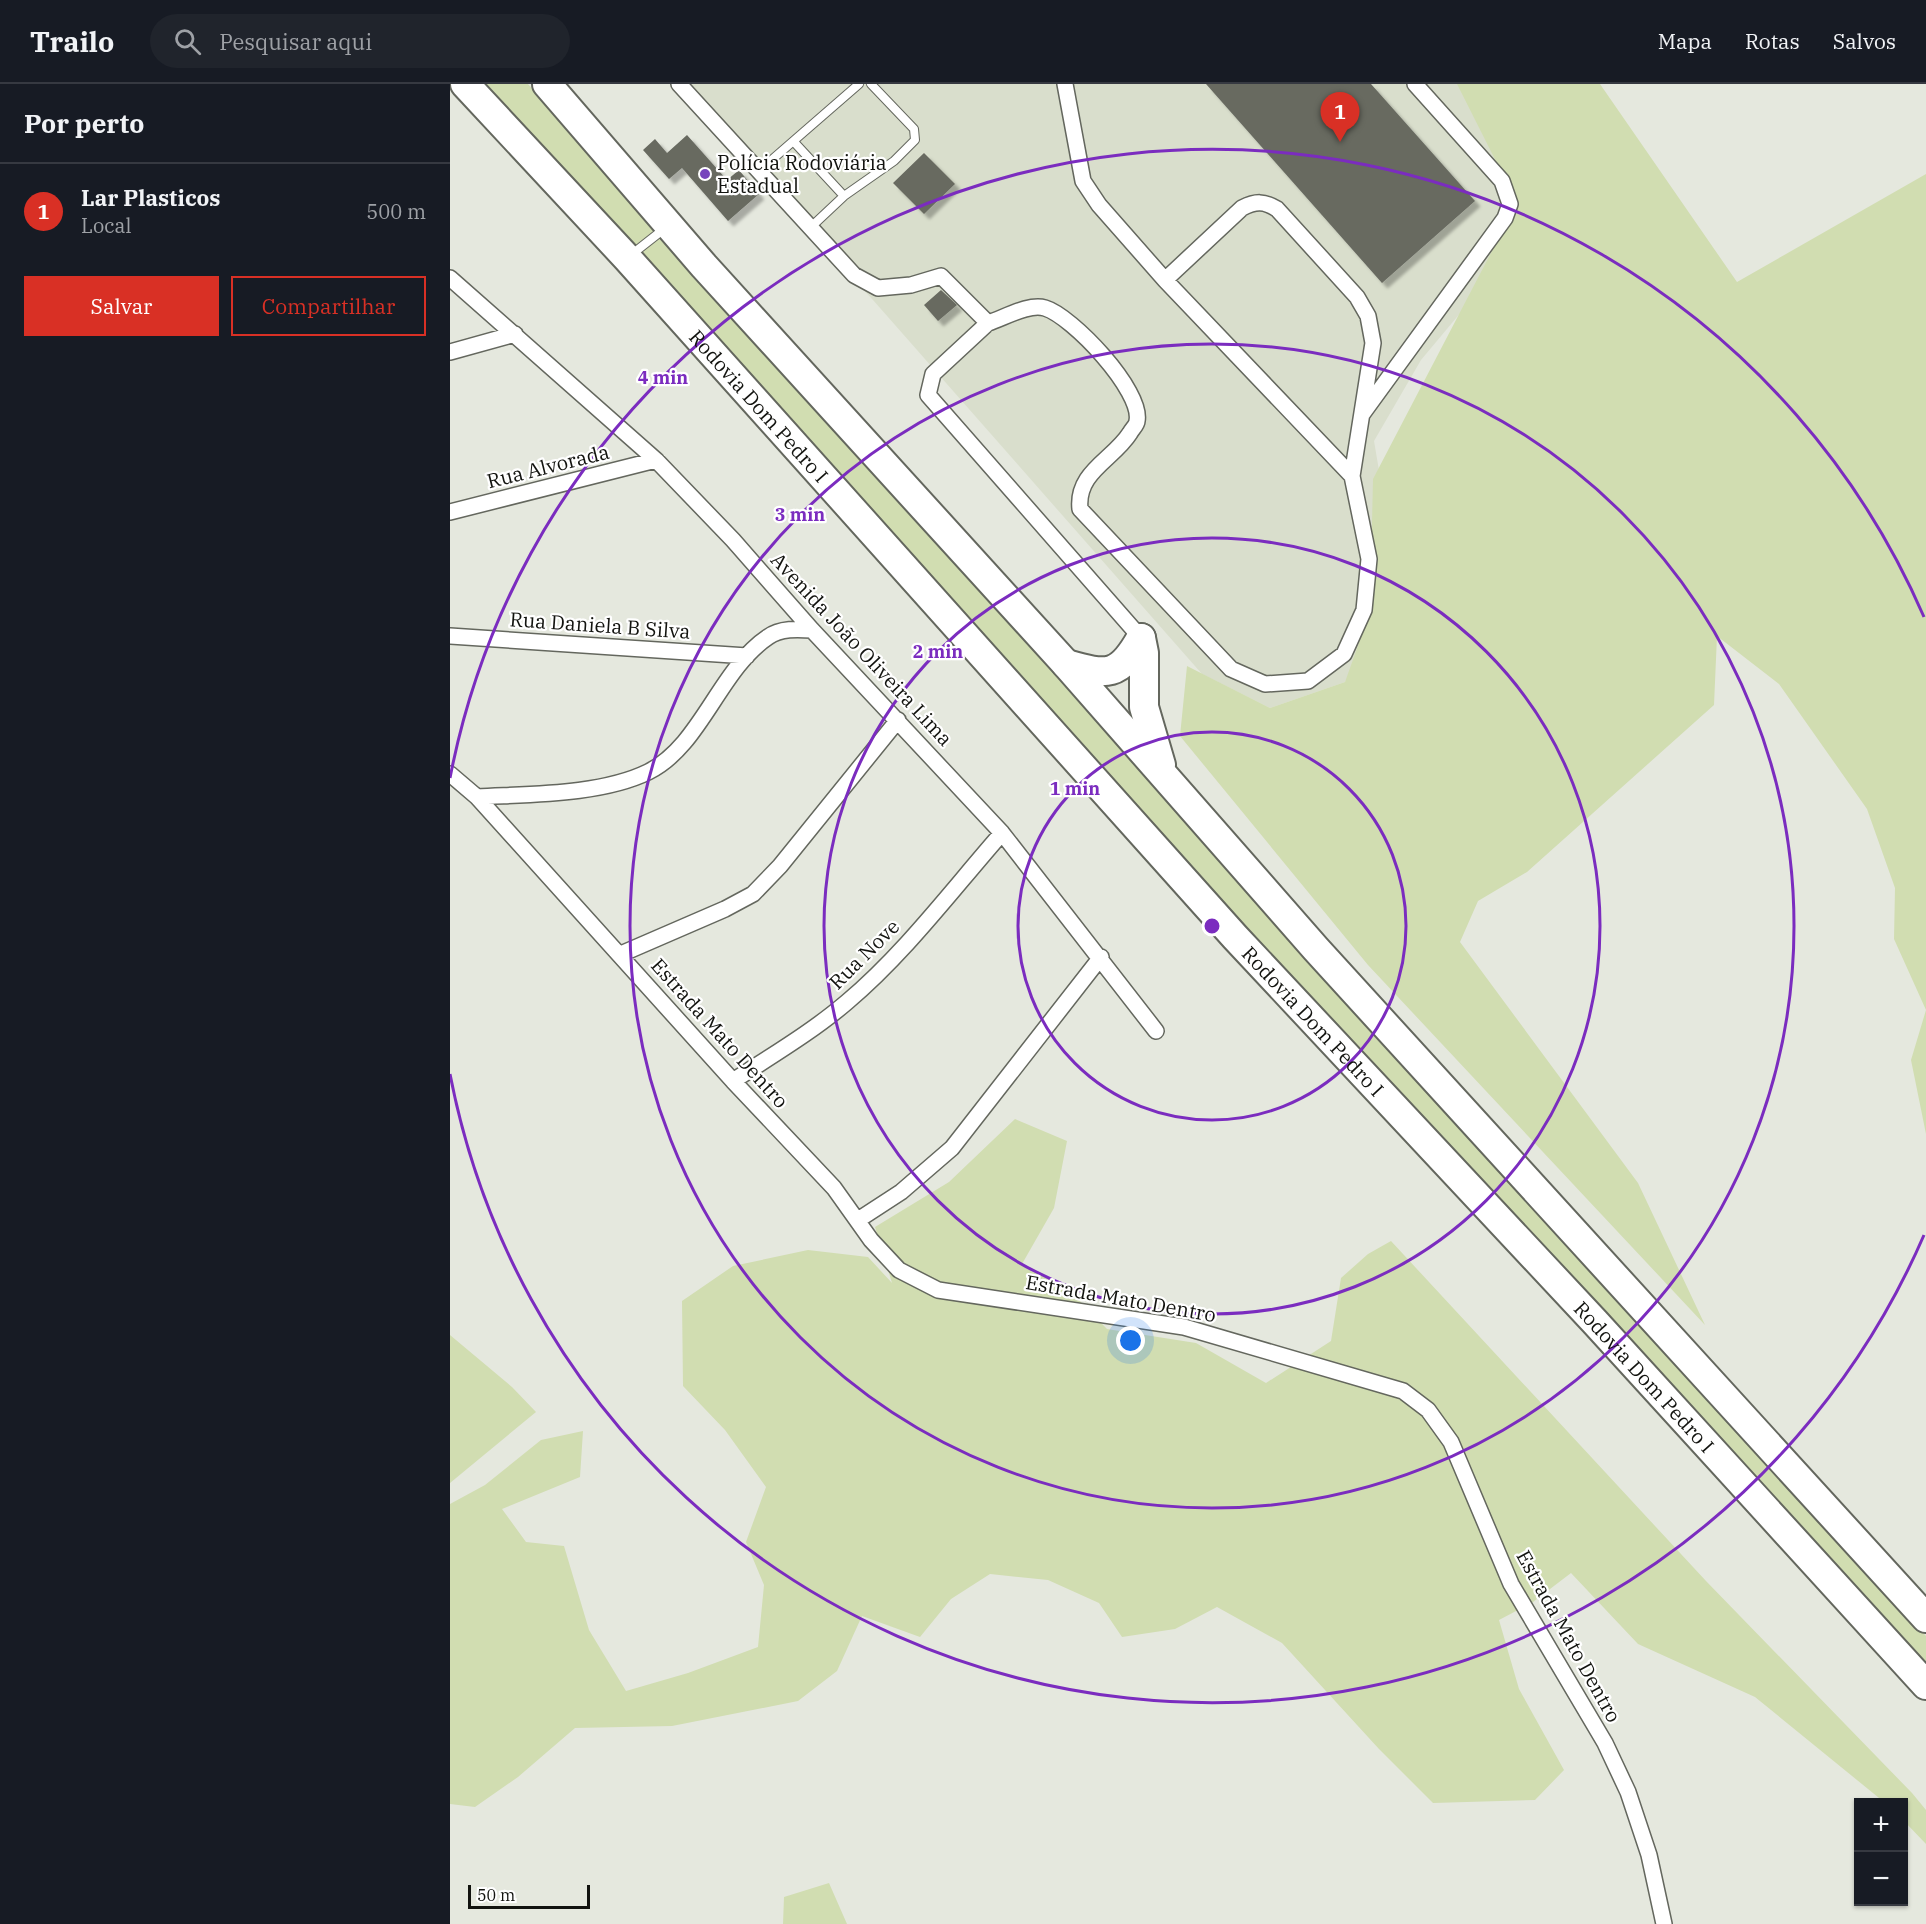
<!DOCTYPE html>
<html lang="pt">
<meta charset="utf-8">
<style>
body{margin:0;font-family:"IBM Plex Serif",serif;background:#20242c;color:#f1f3f6}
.controls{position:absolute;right:18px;bottom:18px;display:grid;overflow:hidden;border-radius:0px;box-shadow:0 2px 4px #0004}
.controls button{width:54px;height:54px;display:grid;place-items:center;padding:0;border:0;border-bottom:2px solid #363941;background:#171b24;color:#f1f3f6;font:30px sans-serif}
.scale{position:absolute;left:18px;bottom:15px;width:122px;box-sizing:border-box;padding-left:6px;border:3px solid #12130f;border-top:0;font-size:16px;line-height:21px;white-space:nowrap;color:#12130f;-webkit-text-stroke:4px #fff;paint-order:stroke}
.you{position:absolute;left:681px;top:1257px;width:21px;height:21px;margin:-15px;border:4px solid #fff;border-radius:50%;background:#1a73e8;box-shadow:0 0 0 9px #1a73e833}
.badge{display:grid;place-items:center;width:39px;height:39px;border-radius:50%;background:#d93025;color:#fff;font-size:20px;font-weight:700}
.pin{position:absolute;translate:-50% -50px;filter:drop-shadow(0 2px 3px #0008)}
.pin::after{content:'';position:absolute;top:32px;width:21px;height:18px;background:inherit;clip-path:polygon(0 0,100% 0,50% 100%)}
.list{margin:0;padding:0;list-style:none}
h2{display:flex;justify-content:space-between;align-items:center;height:78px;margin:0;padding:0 24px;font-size:26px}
h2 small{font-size:20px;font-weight:400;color:#9ea1a6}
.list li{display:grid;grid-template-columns:39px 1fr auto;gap:18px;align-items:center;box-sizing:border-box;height:96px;padding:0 24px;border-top:2px solid #363941}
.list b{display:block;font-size:22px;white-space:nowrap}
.list p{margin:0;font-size:20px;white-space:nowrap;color:#9ea1a6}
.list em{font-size:20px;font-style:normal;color:#9ea1a6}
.actions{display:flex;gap:12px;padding:18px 24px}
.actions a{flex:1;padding:14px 0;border:2px solid #d93025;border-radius:0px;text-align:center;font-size:21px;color:#d93025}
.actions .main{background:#d93025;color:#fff}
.icon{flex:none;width:33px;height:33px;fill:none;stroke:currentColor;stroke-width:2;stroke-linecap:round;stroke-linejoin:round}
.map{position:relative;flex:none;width:1476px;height:1840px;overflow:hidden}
header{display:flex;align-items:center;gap:36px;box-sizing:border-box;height:84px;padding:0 30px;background:#171b24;border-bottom:2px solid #363941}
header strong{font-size:28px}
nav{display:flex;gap:33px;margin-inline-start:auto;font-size:21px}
.search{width:420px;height:54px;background:#20242c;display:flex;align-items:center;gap:15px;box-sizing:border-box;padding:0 21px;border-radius:33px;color:#9ea1a6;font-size:22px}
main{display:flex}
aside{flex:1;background:#171b24}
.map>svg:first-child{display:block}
.built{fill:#d9decc}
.green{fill:#d1ddb1}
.building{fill:#686a61;filter:url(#shadow)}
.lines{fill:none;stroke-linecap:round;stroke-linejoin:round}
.service-casing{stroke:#64675e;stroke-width:10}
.minor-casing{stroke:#64675e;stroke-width:18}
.motorway-casing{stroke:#64675e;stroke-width:32}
.service{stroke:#fff;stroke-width:8}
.minor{stroke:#fff;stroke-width:15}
.motorway{stroke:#fff;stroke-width:28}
.ring{fill:none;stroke:#7b2cbf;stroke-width:3}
.poi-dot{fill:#7745bc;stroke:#fff;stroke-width:2}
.labels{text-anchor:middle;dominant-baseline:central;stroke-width:4.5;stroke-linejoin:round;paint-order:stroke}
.poi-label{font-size:20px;fill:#12130f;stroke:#fff;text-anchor:start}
.street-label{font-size:20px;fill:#12130f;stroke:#fff}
.centre{fill:#7b2cbf;stroke:#fff;stroke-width:3}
.ring-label{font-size:18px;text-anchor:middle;font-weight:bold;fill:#7b2cbf;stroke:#fff;stroke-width:4.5;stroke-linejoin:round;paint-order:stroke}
</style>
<header>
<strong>Trailo</strong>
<div class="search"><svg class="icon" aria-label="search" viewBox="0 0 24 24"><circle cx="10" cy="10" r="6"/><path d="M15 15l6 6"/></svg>Pesquisar aqui</div>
<nav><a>Mapa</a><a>Rotas</a><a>Salvos</a></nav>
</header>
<main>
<aside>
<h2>Por perto<small></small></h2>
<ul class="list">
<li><span class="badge">1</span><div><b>Lar Plasticos</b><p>Local</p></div><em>500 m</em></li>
</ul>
<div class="actions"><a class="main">Salvar</a><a>Compartilhar</a></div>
</aside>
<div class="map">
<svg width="1476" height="1840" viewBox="0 0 1476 1840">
<defs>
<filter id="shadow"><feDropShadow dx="5.5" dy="5.5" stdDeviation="1.5" flood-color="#0004"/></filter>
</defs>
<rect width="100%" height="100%" fill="#e5e8de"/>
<path class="built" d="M220,0H1016L1078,148L971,276L924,357L932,404L920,557L895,598L820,624L752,590L423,216Z"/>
<path class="green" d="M33,0H78L510,477L927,955L1476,1552V1587L908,972Z
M1007,0H1150L1287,198L1476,90V1050L1461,976L1476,926L1444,855L1445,804L1417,725L1329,600L1267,552L1264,621L1077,788L1028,817L1010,858L1188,1099L1255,1241L918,881L730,652L737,582L820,624L895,598L920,528L923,395L1067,119Z
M565,1035L617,1057L604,1124L572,1180L615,1202L657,1245L746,1259L816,1299L881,1257L891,1194L918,1170L941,1157L1256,1497L1462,1709L1476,1726V1760L1454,1737V1718H1434L1305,1613L1188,1560L1121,1489L1083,1518L1049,1536L1069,1605L1114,1686L1085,1716L983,1719L929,1665L832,1559L767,1523L725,1545L672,1553L649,1519L598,1496L540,1490L501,1515L470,1553L412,1532L387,1587L348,1617L222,1642L125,1644L68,1693L25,1723L0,1720V1420L35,1401L91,1356L133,1347L130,1393L52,1425L76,1458L114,1462L139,1546L176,1607L238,1589L308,1563L314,1501L296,1458L316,1403L275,1346L233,1302L232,1217L283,1182L358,1166L418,1173L442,1199L425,1143L499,1098Z
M0,1251L62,1303L86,1328L0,1399Z
M379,1799L397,1840H333L334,1813Z"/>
<path class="building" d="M756,0H921L1025,117L932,199Z
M237,51L277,96L289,86L309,110L278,137L232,84L219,95L193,66L205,55L217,69Z
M474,69L505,100L474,130L443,99Z
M491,206L507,221L488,237L474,221Z"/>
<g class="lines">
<g class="service-casing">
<path id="service" d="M344,58L394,112
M310,86L409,0
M361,143L394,112L444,77L465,56L464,45L421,0
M181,171L214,145"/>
</g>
<g class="minor-casing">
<path id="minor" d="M229,0L404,191L428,204L461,201L491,192L538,239L483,290L478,311L691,554
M0,194L206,376L283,456L362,546L552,749L706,947
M715,196L902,392
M538,239C554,234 579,219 595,224C622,232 693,307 687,337C687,341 682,345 680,349C663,376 626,388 630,425L781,585L815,600L858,597L894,570L914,526L919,475L902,392L923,259L918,232L907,213L827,125C814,117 806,117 792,124L715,196L649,121L633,97L615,0
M0,268L65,250
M913,329L1055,134L1060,120L1052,97L965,0
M0,428L206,376
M0,552L297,572
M0,690L27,713L283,997L384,1104L421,1156L449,1186L488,1206L734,1243L953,1307L978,1326L1001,1358L1061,1500L1155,1659L1178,1708L1199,1771L1214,1840
M27,713C79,710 151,711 198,688C251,662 269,586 318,553C330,544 348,545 362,546
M171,870L275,825L303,810L330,782L448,636
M283,997C321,972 362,948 397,918C455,869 502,806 552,749
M408,1136L451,1108L502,1064L651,873"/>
</g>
<g class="motorway-casing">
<g id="motorway">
<path id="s1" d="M15,0L177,174L785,853L1145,1238L1476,1601"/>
<path d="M97,0L254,182L616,580L866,865L1476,1534"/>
<path d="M691,554L694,569V623L711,681"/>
<path d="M616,580C658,592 669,593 691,554"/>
</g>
</g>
<use href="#service" class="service"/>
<use href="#minor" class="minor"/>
<use href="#motorway" class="motorway"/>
</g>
<g class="ring">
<circle cx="762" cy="842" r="194"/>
<circle cx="762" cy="842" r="388"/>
<circle cx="762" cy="842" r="582"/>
<path d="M1474 1151A776 776 0 0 1 0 990M0 694A776 776 0 0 1 1474 533"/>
</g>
<circle class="poi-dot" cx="255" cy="90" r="6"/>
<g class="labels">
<g class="poi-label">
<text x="267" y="78">Polícia Rodoviária<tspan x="267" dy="23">Estadual</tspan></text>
</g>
<g class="street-label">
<text stroke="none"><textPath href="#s1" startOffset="436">Rodovia Dom Pedro I</textPath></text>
<text transform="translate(98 382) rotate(-14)">Rua Alvorada</text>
<text transform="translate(150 541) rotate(4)">Rua Daniela B Silva</text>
<text transform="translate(412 565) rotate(47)">Avenida João Oliveira Lima</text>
<text transform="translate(414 870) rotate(-45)">Rua Nove</text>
<text stroke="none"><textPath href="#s1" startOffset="1264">Rodovia Dom Pedro I</textPath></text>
<text transform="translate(270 949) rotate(48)">Estrada Mato Dentro</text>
<text transform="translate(671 1214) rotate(10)">Estrada Mato Dentro</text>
<text stroke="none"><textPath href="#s1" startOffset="1750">Rodovia Dom Pedro I</textPath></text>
<text transform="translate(1119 1552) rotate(61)">Estrada Mato Dentro</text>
</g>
</g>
<circle cx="762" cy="842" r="9" class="centre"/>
<g class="ring-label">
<text x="213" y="300">4 min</text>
<text x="350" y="437">3 min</text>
<text x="488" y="574">2 min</text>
<text x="625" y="711">1 min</text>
</g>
</svg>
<div class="controls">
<button>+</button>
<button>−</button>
</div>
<div class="scale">50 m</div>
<div class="you"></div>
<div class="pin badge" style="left:890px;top:58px">1</div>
</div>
</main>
